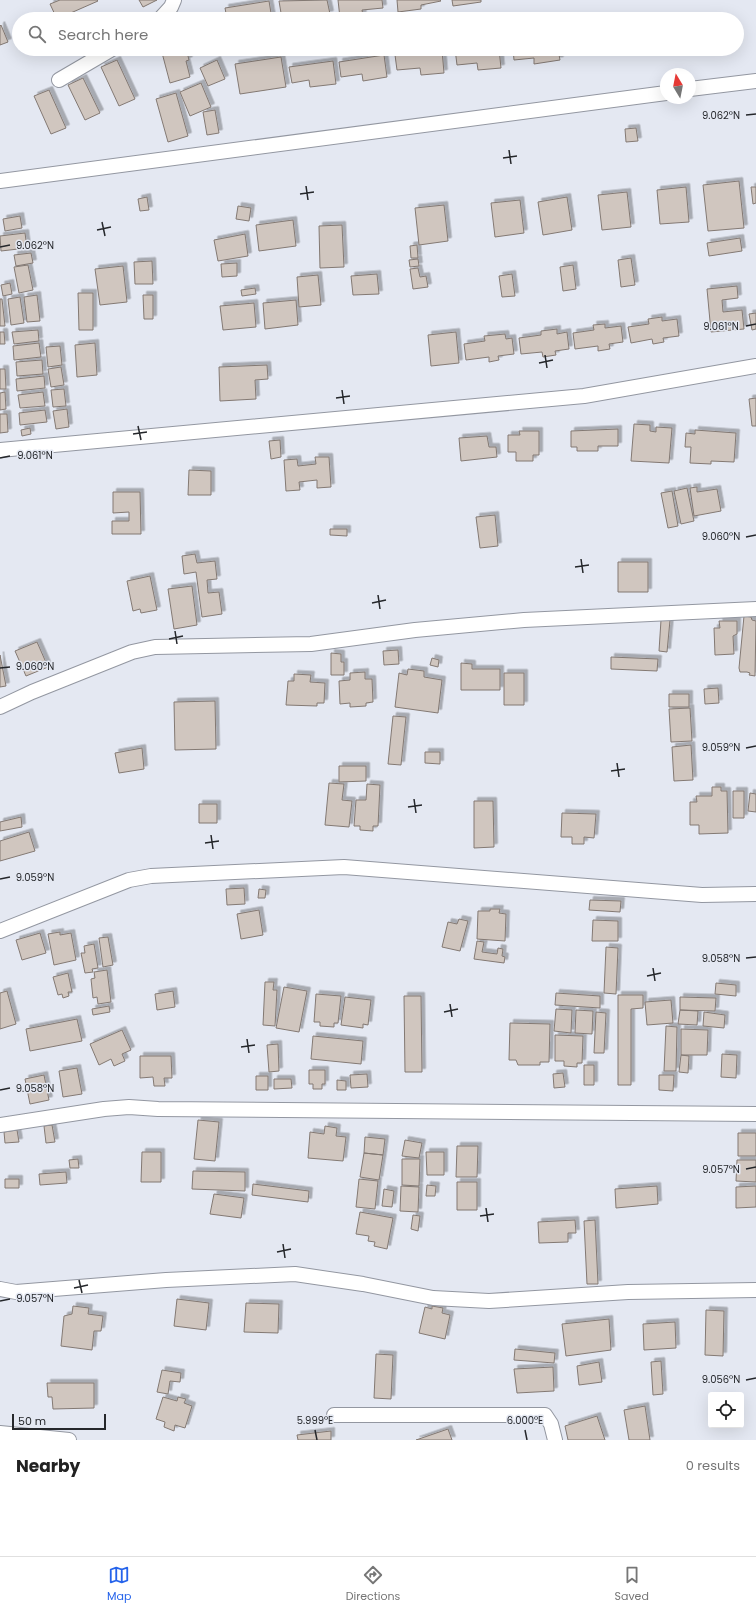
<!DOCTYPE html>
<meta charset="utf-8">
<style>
body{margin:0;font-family:Poppins,sans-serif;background:#f6f6f6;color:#222}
.controls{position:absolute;right:12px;bottom:12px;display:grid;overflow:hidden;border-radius:4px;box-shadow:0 4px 16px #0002}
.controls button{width:36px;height:36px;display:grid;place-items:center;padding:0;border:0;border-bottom:1px solid #e0e0e0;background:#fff;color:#222;font:20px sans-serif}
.compass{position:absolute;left:660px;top:68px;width:36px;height:36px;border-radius:50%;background:#fff;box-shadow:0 4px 16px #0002;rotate:350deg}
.scale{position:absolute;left:12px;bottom:10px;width:94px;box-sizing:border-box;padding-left:4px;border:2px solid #25272b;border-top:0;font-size:11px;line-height:14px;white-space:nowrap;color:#25272b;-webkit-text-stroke:3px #e4e8f2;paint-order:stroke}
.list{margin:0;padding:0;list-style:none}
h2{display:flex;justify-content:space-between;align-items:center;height:52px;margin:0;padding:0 16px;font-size:17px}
h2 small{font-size:13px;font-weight:400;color:#767676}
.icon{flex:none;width:22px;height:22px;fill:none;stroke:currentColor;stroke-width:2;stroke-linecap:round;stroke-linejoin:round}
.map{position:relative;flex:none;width:756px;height:1440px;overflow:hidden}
.search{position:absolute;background:#fff;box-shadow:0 4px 16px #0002;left:12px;right:12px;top:12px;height:44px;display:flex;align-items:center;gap:10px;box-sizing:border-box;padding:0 14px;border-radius:22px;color:#767676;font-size:15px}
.sheet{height:116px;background:#fff}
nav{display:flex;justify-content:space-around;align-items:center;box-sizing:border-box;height:56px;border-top:1px solid #e0e0e0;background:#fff;font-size:11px;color:#767676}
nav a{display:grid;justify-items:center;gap:2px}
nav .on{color:#2563eb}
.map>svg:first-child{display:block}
.building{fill:#d0c6bf;stroke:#837973;filter:url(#shadow)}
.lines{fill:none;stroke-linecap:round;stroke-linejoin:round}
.minor-casing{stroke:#9397a1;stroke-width:16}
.minor{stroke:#fff;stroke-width:14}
.ticks{fill:none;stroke:#25272b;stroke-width:1.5}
.ticks-label{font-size:10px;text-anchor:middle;fill:#25272b;stroke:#e4e8f2;stroke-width:3;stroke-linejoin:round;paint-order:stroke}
</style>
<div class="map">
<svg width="756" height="1440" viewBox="0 0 756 1440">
<defs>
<filter id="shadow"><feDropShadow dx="3.5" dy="-3.5" stdDeviation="0" flood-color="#0004"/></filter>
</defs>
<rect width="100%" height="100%" fill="#e4e8f2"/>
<path class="building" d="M60,0H97L98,1L57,19L50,4Z
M139,0H157L143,7Z
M327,0L330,14L305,19H282L279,1Z
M338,0H382L383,8L362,10L363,15L340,18Z
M397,0H440L441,1L421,5V9L398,12Z
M452,0H481V2L453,6Z
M269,1L272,19H227L225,8Z
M1,25L8,42L0,45V26Z
M161,49H190V51L187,52L189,60L186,61L190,77L170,83Z
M455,49H499L501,68L478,70L477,63L457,65Z
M513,49H558L560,60L534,64V58L514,60Z
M442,50L444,73L421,75L420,68L397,70L395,55Z
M384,55L387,77L363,81L362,74L341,77L339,62Z
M281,57L286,87L240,94L235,64Z
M117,60L135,99L119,106L101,67Z
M217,60L225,79L208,86L200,68Z
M333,61L336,84L310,87L309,80L292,83L289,67Z
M83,78L100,113L85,120L68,85Z
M201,83L211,107L190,116L180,92Z
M49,90L66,128L51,134L34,96Z
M176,93L188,136L168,142L156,99Z
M215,110L219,133L207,135L203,112Z
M636,128L638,141L626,142L625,129Z
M739,181L744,228L708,231L703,185Z
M686,187L689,222L660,224L657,190Z
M751,187H756V203L753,204Z
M627,192L631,227L602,230L598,195Z
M147,197L149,210L140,211L138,199Z
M567,197L572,230L543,235L538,202Z
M520,200L524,233L495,237L491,203Z
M444,205L448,241L419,245L415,208Z
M238,206L251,208L249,221L236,219Z
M20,216L22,228L5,231L3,219Z
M293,220L296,246L259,251L256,225Z
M342,225L344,267L320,268L319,226Z
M25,233L27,248L1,251L0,236Z
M245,234L248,256L218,261L214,240Z
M740,238L742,251L709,256L707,243Z
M417,245L418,258H411L410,246Z
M31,253L33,263L16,266L14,255Z
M631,258L635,285L621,287L618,260Z
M418,259L419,266L410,267L409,260Z
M152,261L153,284H135L134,262Z
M237,263V276L222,277L221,264Z
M28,265L33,290L19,293L14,267Z
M573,265L576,289L563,291L560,267Z
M123,266L127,302L100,305L95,269Z
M418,268L420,277L426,276L428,287L413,289L410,269Z
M377,274L379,294L353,295L351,276Z
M512,274L515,296L502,297L499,276Z
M318,275L321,305L299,307L297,277Z
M10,283L12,294L3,296L1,285Z
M737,286L738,298L722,300L723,312L742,310L744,329L711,332L707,289Z
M255,288L256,294L242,296L241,290Z
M78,293H93V330H79Z
M37,295L40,321L27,322L24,297Z
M143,295H153V319H144Z
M20,297L24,323L11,325L8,299Z
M0,299H2L5,326H0Z
M296,300L298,325L265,329L263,303Z
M254,303L256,327L223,330L220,306Z
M756,313V329L752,330L749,314Z
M662,317V321L677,319L679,336L663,338L664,342L653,344L652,339L631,343L628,327L649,324L648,319Z
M605,324V328L621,326L623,342L609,344L610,349L598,351V346L575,349L573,333L594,330L593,325Z
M557,329V334L567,332L569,349L555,351L556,355L543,357L542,352L521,354L519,338L541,335V331Z
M38,330L39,341L14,344L12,332Z
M0,332H4L5,344H0Z
M456,332L459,363L431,366L428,335Z
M505,334L506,339L512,338L514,354L498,356L499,360L489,362V357L466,360L464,344L485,341L484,336Z
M39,343L41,357L14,360L13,346Z
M95,343L97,375L77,377L75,345Z
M60,346L62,365L48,367L46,347Z
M42,360L43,374L17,376L16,362Z
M267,365L268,379L255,380L256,399L220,401L219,367Z
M61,367L64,385L51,387L48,369Z
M0,369H5L6,389H0Z
M44,376L45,388L17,391L16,379Z
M64,389L66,406L53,407L51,390Z
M5,392L6,409L0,410V393Z
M43,392L45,406L20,408L18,395Z
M756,398V426H752L749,399Z
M67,409L69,427L56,429L53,411Z
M45,410L47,422L20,425L19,413Z
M0,414H7L8,432L0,433Z
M634,424L650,425V431L656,432V427L672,428L669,463L631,461Z
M30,428L31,434L22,436L21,430Z
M618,429V446H598V451H577V447H571V431Z
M695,430L736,433L734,462L711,461V464L690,463L691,447H685L686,433L695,434Z
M519,431H539V455H533V461H516V452H508V435H520Z
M487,436L489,447H496L497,457L461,461L459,438Z
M280,440L281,457L271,459L269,441Z
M315,457H329L331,487L317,488V480L299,482L300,490L286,491L284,460L297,459L298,466L316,464Z
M189,470L211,471V495H188Z
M697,487V492L717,489L721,511L694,516L690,488Z
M687,488L694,521L681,524L674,491Z
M672,491L678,526L668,528L661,493Z
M113,492H140L141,534H112V521H129V512L113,513Z
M495,515L498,546L480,548L476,517Z
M330,529H347V536L330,535Z
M195,554L197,563L215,561L217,579L207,580L208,593L219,592L222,614L202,617L196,572L184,574L182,556Z
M618,562H648V592H618Z
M150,576L157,610L141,613L140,609L133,611L127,581Z
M192,586L197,625L174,629L168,589Z
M744,616L751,617L752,620L756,621L755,676L749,675L750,673L747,672H740L739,668Z
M661,620H670L667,652L659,651Z
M719,621H737V634L733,636L734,654L715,655L714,628H720Z
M37,642L48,667L26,676L15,651Z
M398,650L399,664L384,665L383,651Z
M331,653L341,654V662H344V675H331Z
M0,655L6,686L0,687Z
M611,657L658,659L657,671L611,669Z
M432,658L439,660L438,667L430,665Z
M461,663L472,664V669H500V690H461Z
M408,669L424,671V677L442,680L438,713L395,707L399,673L407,675Z
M365,672V679H372L373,702L366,703V706L350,707V703L340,704L339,681L350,680V673Z
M504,673H524V705H504Z
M294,674L311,675L310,682L325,683L324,703H317V706L286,705L288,681H294Z
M718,688L719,703L705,704L704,689Z
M669,694H689V707H669Z
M215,701L216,749L175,750L174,702Z
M690,708L692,741L671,742L669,709Z
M393,716L406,717L401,765L388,764Z
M691,745L693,780L674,781L672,747Z
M142,748L144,769L119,773L115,753Z
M425,752H440V764L425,763Z
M339,766H366V781L339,782Z
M329,783L344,784L342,800L352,801L349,827L325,825Z
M367,784L380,785L378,826H373V831L360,830V826H354L356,800H366Z
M712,787H721V791H727L728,833L699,834V825H690V802H697L696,796H712Z
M733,791H744V818H733Z
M750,793L756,794V812L748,811Z
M474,801H493L494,847L474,848Z
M199,804H217V823H199Z
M562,813L596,814L594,838L584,837V844H572V837H561Z
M21,817L22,827L0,831V822Z
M29,832L35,851L0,861V841Z
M244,888L245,904L227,905L226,889Z
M259,889L266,890L265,898H258Z
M590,900L621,901L620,912L589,910Z
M490,909H500L499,913L506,914L505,941L477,939L478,911H490Z
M259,910L263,935L241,939L237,914Z
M459,919L468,921L460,951L442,947L448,922L457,924Z
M593,920L618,921V941H592Z
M60,932V935L71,933L76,960L54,965L48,934Z
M40,933L46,953L22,960L16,940Z
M108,937L113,965L103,967L99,938Z
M477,941L484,942L482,952L497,954L498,948L503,949L502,956L505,957L504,963L474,959Z
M94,944L98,968L92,969L93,972L85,973L81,953H85L84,946Z
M606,947L618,948L616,994L604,993Z
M107,970L111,1002L98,1004L97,997L93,998L91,979L95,978L94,972Z
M68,973L72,992H68L69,996L63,998L62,994L58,995L53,977Z
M265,982H274L273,990H277L275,1026L263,1025Z
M716,983L736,985V996L715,994Z
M284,987L307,991L299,1032L276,1028Z
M7,991L16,1024L0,1029V993Z
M173,991L175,1007L157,1010L155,994Z
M556,993L600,996V1008L555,1005Z
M316,994L341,996L338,1023H334V1027L320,1026V1022H314Z
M618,995H643V1008L631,1009V1085H618Z
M404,996H421L422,1072H405Z
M345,997L371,1000L368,1025L363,1024V1028L341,1025Z
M680,997L716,998L715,1011L680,1010Z
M671,1000L673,1023L647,1025L645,1002Z
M109,1006L110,1012L93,1015L92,1009Z
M556,1009L572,1010L571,1033L554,1031Z
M576,1010L593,1011L592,1034L575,1033Z
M680,1010L698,1011L697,1025L678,1024Z
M596,1012L606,1013L604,1053H594Z
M704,1012L725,1015L724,1028L703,1026Z
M77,1019L82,1041L30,1051L26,1029Z
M510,1023L550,1024L549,1062H540V1065H518L516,1060H509Z
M666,1026L677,1027L676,1071H664Z
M681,1029L708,1030L707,1055H681Z
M122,1030L131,1050L122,1054L125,1061L114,1066L111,1059L99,1065L90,1044Z
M555,1035L583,1036L582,1063H577V1067L564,1066V1061H555Z
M313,1036L363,1041L361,1064L311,1059Z
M278,1044L279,1071L269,1072L267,1045Z
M722,1054L737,1055L736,1078L721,1077Z
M681,1055L689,1056L688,1073L679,1072Z
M140,1056H171L172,1078H164L165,1086H154L153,1077L140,1078Z
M584,1065H594V1085H584Z
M77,1068L82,1094L63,1097L59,1071Z
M309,1070H325V1084H322V1089H313V1084H309Z
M563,1073L565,1087L554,1088L553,1074Z
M367,1074L368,1087L351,1088L350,1075Z
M44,1075L49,1100L30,1104L25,1079Z
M659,1075H674L673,1091L659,1090Z
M256,1076H268V1090H256Z
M274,1079H291L292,1088L274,1089Z
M337,1080L346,1081V1090H337Z
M198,1120L219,1122L215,1161L194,1159Z
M52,1125L55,1142L46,1143L44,1126Z
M325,1126L337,1128L336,1136L346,1137L343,1161L308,1158L310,1132L324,1134Z
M17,1130L19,1142L5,1143L4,1132Z
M738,1133H756V1156H738Z
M365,1137L385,1139L383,1155L364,1153Z
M405,1140L422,1143L419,1158L402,1156Z
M457,1146H478L477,1177H456Z
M142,1152H161V1182H141Z
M426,1152H444V1175H427Z
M364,1153L383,1155L379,1180L360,1177Z
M78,1159L79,1168H70L69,1160Z
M402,1159H420L419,1186L402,1185Z
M737,1160H756V1182L736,1181Z
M193,1171L245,1172V1191L192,1189Z
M66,1172L67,1183L40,1185L39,1174Z
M5,1179H19V1188H5Z
M359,1179L378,1181L375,1209L356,1207Z
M457,1182H477V1210H457Z
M253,1184L309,1191L308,1202L252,1195Z
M427,1185L436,1186L435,1196H426Z
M401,1186L419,1187L418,1212L400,1211Z
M657,1186L658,1204L616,1208L615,1189Z
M756,1186V1207L736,1208V1187Z
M384,1189L394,1191L392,1207L382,1206Z
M214,1194L244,1198L241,1218L210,1214Z
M360,1212L393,1218L387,1249L374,1246L375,1242L368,1241L369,1236L356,1234Z
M413,1215L420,1216L418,1231L411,1229Z
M575,1220L576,1233H568V1242L539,1243L538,1222Z
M595,1220L598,1284H587L584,1221Z
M177,1299L209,1303L206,1330L174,1326Z
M246,1303L279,1304L278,1333L244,1332Z
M73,1306L89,1308L88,1314L103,1316L101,1331H94L92,1350L61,1346L64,1316L72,1314Z
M432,1306L443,1308L442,1313L450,1315L445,1339L419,1333L425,1307L432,1309Z
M706,1310L724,1311L723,1356L705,1355Z
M609,1319L611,1350L566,1356L562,1324Z
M675,1322L676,1348L644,1350L643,1324Z
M515,1349L555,1353L554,1363L514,1360Z
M376,1354L393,1355L391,1399L374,1398Z
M661,1361L663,1394L653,1395L651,1362Z
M599,1362L602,1382L579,1385L577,1366Z
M553,1367L554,1391L517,1393L514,1369Z
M162,1370L181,1373L180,1382L170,1381L168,1394L157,1392Z
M47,1383H94V1408L53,1409L52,1397H48Z
M163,1397L177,1401L178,1397L186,1399L184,1403L192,1406L185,1428L175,1425L174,1431L164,1427L165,1422L156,1419Z
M645,1406L650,1440H629L624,1410Z
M597,1416L605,1440H568L565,1426Z
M448,1429L452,1440H416Z
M331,1431V1440H298L297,1435Z"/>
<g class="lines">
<g class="minor-casing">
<path id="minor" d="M160,19L171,7L174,0
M59,80L112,49
M690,89L756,81
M0,181L666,93
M0,450L584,396L756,366
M0,707L32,692L132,652L155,647L311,644L415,630L524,620L756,609
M0,931L129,880L151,876L344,867L702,895L756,894
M0,1125L104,1109L129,1107L158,1109L756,1114
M0,1289L16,1292L166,1280L295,1274L363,1284L433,1298L489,1301L628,1292L756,1290
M334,1415H545L551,1424L555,1440
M0,1433L69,1440"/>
</g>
<use href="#minor" class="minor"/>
</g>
<path class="ticks" d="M746,115L756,114M509,150L511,164M503,158L517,156M306,186L308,200M300,194L314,192M102,222L105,236M97,230L111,227M0,247L10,245M746,326L756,324M545,355L547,368M539,363L553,360M342,390L344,404M336,398L350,396M138,426L141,440M133,434L147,432M0,458L10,456M746,537L756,535M581,559L583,573M575,567L589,565M378,595L380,609M372,603L386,600M175,631L177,644M169,639L183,636M0,668L10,667M746,748L756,746M617,763L619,777M611,771L625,769M414,799L416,813M408,807L422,805M211,835L213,849M205,843L219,841M0,879L10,877M746,958L756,957M653,968L655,981M647,976L661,973M450,1004L452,1017M444,1012L458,1009M247,1039L249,1053M241,1047L255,1045M0,1090L10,1088M746,1169L756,1167M486,1208L488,1222M480,1216L494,1214M283,1244L285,1258M277,1252L291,1249M79,1280L82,1293M74,1288L88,1285M0,1301L10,1299M746,1380L756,1378M315,1430L317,1440M525,1430L527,1440"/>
<g class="ticks-label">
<text x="721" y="119">9.062°N</text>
<text x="35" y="249">9.062°N</text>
<text x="721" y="330">9.061°N</text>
<text x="35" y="459">9.061°N</text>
<text x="721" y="540">9.060°N</text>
<text x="35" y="670">9.060°N</text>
<text x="721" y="751">9.059°N</text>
<text x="35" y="881">9.059°N</text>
<text x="721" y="962">9.058°N</text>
<text x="35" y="1092">9.058°N</text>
<text x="721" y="1173">9.057°N</text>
<text x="35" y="1302">9.057°N</text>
<text x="721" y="1383">9.056°N</text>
<text x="315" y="1424">5.999°E</text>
<text x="525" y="1424">6.000°E</text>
</g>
</svg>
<div class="controls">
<button><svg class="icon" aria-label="locate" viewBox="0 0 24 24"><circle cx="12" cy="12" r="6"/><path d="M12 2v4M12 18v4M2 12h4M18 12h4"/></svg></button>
</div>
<svg class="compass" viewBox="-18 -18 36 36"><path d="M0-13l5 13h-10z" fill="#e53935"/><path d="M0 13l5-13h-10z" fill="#767676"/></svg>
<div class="scale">50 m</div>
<div class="search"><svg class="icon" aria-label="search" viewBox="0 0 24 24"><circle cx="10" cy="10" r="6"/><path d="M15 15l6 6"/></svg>Search here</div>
</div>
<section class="sheet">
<h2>Nearby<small>0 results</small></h2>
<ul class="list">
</ul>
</section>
<nav>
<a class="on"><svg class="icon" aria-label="map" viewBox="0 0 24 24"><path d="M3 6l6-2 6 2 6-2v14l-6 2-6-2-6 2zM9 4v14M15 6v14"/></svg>Map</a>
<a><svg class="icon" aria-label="directions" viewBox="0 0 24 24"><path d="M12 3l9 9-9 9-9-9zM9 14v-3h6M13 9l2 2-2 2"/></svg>Directions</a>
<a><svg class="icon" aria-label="saved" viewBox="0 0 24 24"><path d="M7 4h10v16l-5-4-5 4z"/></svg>Saved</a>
</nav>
